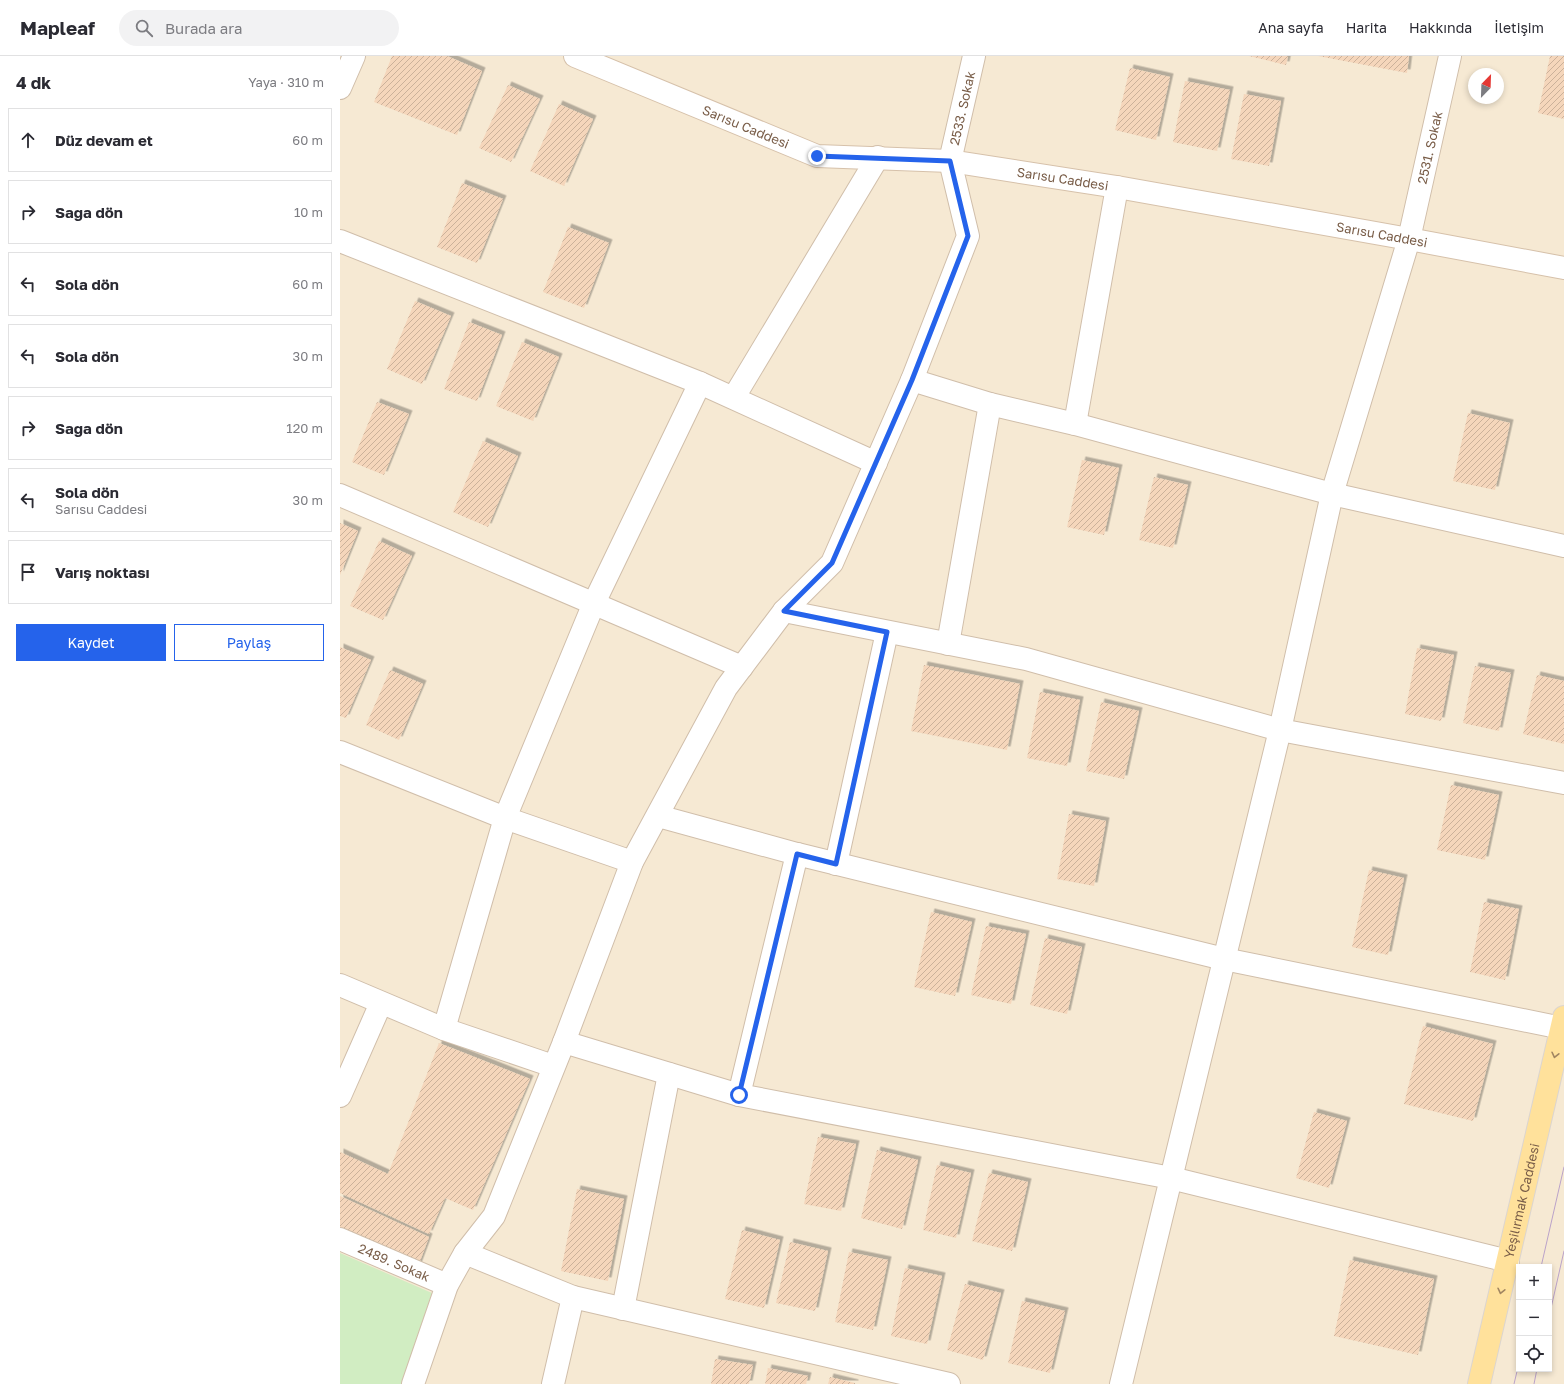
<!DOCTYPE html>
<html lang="tr">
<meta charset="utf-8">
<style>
body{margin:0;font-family:"Golos Text",sans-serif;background:#f2f2f3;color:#2b2b33}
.controls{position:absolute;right:12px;bottom:12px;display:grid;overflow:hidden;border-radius:0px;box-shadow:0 2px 6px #0003}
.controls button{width:36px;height:36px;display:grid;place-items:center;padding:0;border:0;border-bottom:1px solid #e1e1e2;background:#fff;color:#2b2b33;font:20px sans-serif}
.compass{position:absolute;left:1128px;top:12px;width:36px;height:36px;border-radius:50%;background:#fff;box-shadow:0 2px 6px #0003;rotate:23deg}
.stop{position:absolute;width:12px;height:12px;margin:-9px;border:3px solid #2563eb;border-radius:50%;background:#fff}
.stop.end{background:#2563eb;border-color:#fff;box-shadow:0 1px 4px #0008}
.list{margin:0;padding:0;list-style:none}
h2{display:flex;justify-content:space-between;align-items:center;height:52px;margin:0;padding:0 16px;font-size:17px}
h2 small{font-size:13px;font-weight:400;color:#7c7c81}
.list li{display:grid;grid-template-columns:26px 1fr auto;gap:12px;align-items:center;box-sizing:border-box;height:64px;margin:0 8px 8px;padding:0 8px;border:1px solid #e1e1e2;border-radius:0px}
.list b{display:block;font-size:15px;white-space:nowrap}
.list p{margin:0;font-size:13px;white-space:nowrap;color:#7c7c81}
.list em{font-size:13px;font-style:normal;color:#7c7c81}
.actions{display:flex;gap:8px;padding:12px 16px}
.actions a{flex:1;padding:9px 0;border:1px solid #2563eb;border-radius:0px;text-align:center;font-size:14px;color:#2563eb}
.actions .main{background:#2563eb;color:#fff}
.icon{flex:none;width:22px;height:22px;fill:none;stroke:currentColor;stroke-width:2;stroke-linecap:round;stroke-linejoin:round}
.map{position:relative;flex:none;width:1224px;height:1328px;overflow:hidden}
header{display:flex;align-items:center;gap:24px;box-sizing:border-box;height:56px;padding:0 20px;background:#fff;border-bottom:1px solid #e1e1e2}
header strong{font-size:19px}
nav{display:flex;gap:22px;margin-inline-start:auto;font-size:14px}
.search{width:280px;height:36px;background:#f2f2f3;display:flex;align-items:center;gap:10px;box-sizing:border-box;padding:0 14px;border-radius:22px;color:#7c7c81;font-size:15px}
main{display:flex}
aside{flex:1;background:#fff}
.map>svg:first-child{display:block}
.residential{fill:#f6e9d3;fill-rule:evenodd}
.green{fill:#d1edc2}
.building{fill:url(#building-hatch);filter:url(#shadow)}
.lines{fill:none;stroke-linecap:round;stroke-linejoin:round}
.street-casing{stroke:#d0beaa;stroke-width:24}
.secondary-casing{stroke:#d6c1aa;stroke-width:24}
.primary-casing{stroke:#dcd5cf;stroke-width:24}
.street{stroke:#fff;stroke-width:22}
.secondary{stroke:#fff;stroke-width:22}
.primary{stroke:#ffe19b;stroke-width:22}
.tram{stroke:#baa2c9;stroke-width:1}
.oneway{stroke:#a18561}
.route{stroke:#2563eb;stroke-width:5}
.labels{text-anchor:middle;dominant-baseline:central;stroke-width:4;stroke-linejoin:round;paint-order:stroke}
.street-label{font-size:13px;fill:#795d48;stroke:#fff9ed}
</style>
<header>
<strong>Mapleaf</strong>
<div class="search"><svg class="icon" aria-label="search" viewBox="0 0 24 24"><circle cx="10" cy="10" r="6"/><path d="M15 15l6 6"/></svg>Burada ara</div>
<nav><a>Ana sayfa</a><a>Harita</a><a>Hakkında</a><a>İletişim</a></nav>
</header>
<main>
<aside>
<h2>4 dk<small>Yaya · 310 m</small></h2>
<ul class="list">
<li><svg class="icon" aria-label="ahead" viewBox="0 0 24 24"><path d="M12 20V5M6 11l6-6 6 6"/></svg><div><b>Düz devam et</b></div><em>60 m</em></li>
<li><svg class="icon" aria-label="right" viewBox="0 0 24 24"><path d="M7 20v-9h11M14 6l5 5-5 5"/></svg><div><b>Sağa dön</b></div><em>10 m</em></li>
<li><svg class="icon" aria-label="left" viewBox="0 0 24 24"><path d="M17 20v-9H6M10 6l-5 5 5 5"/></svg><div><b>Sola dön</b></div><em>60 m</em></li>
<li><svg class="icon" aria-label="left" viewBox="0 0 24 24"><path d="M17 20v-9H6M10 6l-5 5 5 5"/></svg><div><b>Sola dön</b></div><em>30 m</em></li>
<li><svg class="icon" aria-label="right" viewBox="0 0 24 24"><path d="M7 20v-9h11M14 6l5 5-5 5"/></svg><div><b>Sağa dön</b></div><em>120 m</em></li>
<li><svg class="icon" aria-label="left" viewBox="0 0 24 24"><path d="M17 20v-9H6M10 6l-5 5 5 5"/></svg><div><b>Sola dön</b><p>Sarısu Caddesi</p></div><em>30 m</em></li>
<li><svg class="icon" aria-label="arrive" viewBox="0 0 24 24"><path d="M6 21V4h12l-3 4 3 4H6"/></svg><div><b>Varış noktası</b></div></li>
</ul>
<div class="actions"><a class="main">Kaydet</a><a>Paylaş</a></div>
</aside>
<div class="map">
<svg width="1224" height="1328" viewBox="0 0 1224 1328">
<defs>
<pattern id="building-hatch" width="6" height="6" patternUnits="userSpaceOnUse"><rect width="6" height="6" fill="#f5d6bb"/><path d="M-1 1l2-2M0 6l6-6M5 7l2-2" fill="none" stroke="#cbb19a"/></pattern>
<filter id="shadow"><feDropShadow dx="3.5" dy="-3.5" stdDeviation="0" flood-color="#0004"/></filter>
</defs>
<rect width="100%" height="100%" fill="#fef6e5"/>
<path class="residential" d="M0,0H1224V1328H0ZM1134,18H1158V42H1134ZM1179,1211H1209V1313H1179Z"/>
<path class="green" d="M0,1197L92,1237L61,1328H0Z"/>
<path class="building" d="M52,0H107L142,15L117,79L34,46Z
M909,0H948L946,9Z
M978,0H1069L1067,17Z
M1210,0H1224V63L1198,57Z
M790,12L830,21L816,84L775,74Z
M845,25L890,34L877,95L833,86Z
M168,29L200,43L171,106L139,92Z
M904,38L941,45L929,110L891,103Z
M219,48L253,63L224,130L190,115Z
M122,127L163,143L137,207L97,191Z
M228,171L269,187L244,252L203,236Z
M75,245L111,260L82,328L47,313Z
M129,266L162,279L137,345L104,333Z
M182,286L219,301L193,365L156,350Z
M37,346L69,358L44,419L12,406Z
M1128,357L1170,367L1155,434L1113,425Z
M143,385L178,400L148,471L113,456Z
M742,404L779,412L764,479L727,471Z
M814,421L848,429L833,492L799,484Z
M0,467L18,475L0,519Z
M39,485L72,500L43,564L10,550Z
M0,591L31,604L6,662L0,660Z
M1077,592L1114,599L1101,665L1065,658Z
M584,609L680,628L667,694L571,675Z
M1135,610L1171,617L1159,675L1123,667Z
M50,614L83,628L59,684L26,669Z
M1197,619L1224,625V688L1183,678Z
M700,636L740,644L727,710L687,702Z
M761,646L799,655L784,723L746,715Z
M1111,729L1159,739L1145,804L1097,794Z
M729,758L766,765L754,830L717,823Z
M1029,814L1064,822L1048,899L1012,891Z
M1144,846L1179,853L1165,924L1130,916Z
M591,856L632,866L615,940L574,931Z
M646,870L686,878L671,948L631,939Z
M705,882L742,891L727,958L690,949Z
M1083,970L1153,988L1133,1065L1064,1048Z
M99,987L190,1023L133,1154L105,1142L89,1178L0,1137V1096L48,1118Z
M974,1056L1007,1065L989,1132L956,1122Z
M478,1081L516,1088L501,1155L464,1148Z
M537,1094L578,1104L562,1173L521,1162Z
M597,1109L631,1117L616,1182L583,1174Z
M649,1117L688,1126L672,1195L632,1185Z
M237,1133L284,1143L268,1225L221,1215Z
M0,1140L89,1181L77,1213L0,1178Z
M402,1174L440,1184L424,1252L385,1243Z
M450,1186L488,1195L475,1255L436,1247Z
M509,1196L548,1204L533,1274L495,1266Z
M1010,1204L1094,1223L1078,1299L994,1280Z
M565,1212L602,1220L587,1288L551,1280Z
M625,1228L661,1237L643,1304L607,1294Z
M682,1245L725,1255L710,1317L668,1307Z
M375,1303L413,1309L409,1328H371Z
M428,1312L468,1320L466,1328H425Z
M490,1321L515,1327V1328H488Z"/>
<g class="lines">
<g class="street-casing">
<g id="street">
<path d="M0,32L14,0"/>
<path d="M0,185L360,327L536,407"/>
<path d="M572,324L650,348L735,368L992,438L1224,490"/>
<path d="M394,341L538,101"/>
<path d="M735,368L777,131"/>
<path d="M0,439L402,611"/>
<path d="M444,555L686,603L940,674L1224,727"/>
<path d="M608,588L650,348"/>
<path d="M0,696L165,762L292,806"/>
<path d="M318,760L457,798L884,903L1222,972"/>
<path d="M496,808L547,576"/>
<path d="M0,929L104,973L213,1010"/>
<path d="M104,973L165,762L254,547L360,327"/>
<path d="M224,986L399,1039L831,1122L1168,1205"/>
<path d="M399,1039L457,798"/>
<path d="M0,1040L41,947"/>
<path id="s1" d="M0,1183L107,1229"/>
<path d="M125,1197L233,1241L609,1328"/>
<path d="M283,1253L329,1018"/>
<path id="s2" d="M73,1328L107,1229L125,1197L154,1160L224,986L292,806L386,632L444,555L492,507L572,324L628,180L610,105L634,0"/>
<path d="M213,1328L233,1241"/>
<path id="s3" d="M781,1328L940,674L992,438L1069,183L1110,0"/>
</g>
</g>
<g class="secondary-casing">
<g id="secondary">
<path id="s4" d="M235,0L477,100L610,105L777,131L1069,183L1224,212"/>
</g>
</g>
<g class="primary-casing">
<g id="primary">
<path id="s5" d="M1139,1328L1224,961"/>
</g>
</g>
<use href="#street" class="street"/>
<use href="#secondary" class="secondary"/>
<use href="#primary" class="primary"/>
<path class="tram" d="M1201,1211L1224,1111
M1209,1261L1224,1195
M1174,1328L1179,1307
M1194,1328L1197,1313"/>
</g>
<defs><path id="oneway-chevron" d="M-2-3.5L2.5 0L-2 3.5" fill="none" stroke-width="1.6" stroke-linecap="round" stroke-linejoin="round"/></defs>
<g class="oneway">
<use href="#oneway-chevron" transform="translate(1215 999) rotate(103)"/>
<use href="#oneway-chevron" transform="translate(1161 1235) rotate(103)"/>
</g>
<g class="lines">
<path class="route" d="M399,1039L457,798L496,808L547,576L444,555L492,507L572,324L628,180L610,105L477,100"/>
</g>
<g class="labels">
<g class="street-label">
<text stroke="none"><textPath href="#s2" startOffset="1416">2533. Sokak</textPath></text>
<text stroke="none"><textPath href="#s4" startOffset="185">Sarısu Caddesi</textPath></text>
<text stroke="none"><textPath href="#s3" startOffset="1275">2531. Sokak</textPath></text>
<text stroke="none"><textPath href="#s4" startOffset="509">Sarısu Caddesi</textPath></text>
<text stroke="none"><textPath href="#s4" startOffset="833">Sarısu Caddesi</textPath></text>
<text stroke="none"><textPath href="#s5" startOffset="188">Yeşilırmak Caddesi</textPath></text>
<text stroke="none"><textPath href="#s1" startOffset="59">2489. Sokak</textPath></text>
</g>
</g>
</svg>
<div class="controls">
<button>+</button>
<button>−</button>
<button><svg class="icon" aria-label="locate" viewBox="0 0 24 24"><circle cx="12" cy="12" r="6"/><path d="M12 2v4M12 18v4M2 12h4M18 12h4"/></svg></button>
</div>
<svg class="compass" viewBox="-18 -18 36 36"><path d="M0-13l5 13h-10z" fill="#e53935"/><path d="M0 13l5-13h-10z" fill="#7c7c81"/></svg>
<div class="stop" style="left:399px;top:1039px"></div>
<div class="stop end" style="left:477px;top:100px"></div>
</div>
</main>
